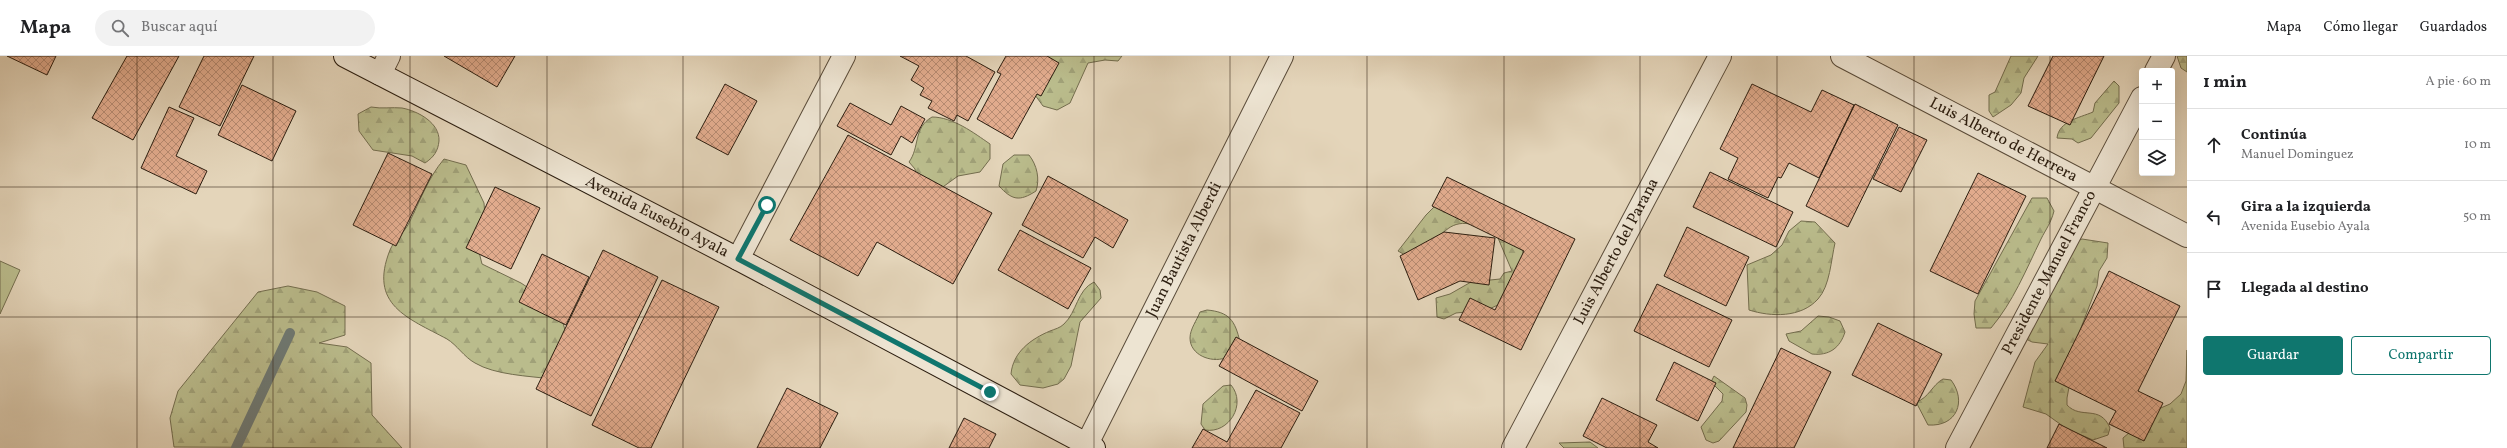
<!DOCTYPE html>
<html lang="es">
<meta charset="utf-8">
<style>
body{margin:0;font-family:Vollkorn,serif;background:#f2f2f2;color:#202124}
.controls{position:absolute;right:12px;top:12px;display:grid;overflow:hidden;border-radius:4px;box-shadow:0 4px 16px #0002}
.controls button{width:36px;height:36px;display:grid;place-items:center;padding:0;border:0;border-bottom:1px solid #e0e0e0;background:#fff;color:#202124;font:20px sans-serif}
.stop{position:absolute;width:12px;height:12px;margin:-9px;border:3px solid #0f766e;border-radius:50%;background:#fff}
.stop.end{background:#0f766e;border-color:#fff;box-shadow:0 1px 4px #0008}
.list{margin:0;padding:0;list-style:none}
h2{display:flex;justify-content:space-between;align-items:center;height:52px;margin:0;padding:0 16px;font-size:17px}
h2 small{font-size:13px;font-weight:400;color:#757577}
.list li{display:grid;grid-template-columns:26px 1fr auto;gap:12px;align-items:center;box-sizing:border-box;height:72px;padding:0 16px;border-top:1px solid #e0e0e0}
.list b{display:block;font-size:15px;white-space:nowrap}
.list p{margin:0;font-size:13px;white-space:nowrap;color:#757577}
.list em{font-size:13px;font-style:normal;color:#757577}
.actions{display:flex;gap:8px;padding:12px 16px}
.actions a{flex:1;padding:9px 0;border:1px solid #0f766e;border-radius:4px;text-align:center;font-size:14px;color:#0f766e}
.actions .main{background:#0f766e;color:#fff}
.icon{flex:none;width:22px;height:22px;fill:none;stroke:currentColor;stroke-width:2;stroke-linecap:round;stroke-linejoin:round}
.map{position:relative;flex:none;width:2187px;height:392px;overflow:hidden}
header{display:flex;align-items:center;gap:24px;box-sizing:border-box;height:56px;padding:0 20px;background:#fff;border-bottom:1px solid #e0e0e0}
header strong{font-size:19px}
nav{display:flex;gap:22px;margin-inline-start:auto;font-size:14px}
.search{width:280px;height:36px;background:#f2f2f2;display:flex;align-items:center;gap:10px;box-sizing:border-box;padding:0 14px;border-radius:22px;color:#757577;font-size:15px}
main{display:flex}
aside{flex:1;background:#fff}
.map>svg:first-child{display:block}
.grass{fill:#babc8c;stroke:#736d4e}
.forest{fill:url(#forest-firs);stroke:#736d4e}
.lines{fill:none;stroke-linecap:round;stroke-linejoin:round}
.stream{stroke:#6d7975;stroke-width:10}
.building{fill:url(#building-cross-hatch);stroke:#2c1e10}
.street-casing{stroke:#5a4c3a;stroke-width:24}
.secondary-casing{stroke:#2c1e10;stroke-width:24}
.street{stroke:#ede4d2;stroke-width:22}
.secondary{stroke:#ede4d2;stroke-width:22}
.route{stroke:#0f766e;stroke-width:5}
.grid{fill:none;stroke:#2c1e10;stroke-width:1;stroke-opacity:0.55}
.labels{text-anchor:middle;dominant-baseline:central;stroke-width:3.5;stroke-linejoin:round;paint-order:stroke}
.street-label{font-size:16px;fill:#2c1e10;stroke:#ede4d2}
</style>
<header>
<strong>Mapa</strong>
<div class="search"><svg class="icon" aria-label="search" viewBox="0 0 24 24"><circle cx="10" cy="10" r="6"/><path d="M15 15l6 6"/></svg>Buscar aquí</div>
<nav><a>Mapa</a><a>Cómo llegar</a><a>Guardados</a></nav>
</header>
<main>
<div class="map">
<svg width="2187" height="392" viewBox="0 0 2187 392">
<defs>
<pattern id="forest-firs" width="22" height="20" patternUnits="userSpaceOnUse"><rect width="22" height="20" fill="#babc8c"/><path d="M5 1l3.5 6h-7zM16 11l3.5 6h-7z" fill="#a0a178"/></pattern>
<pattern id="building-cross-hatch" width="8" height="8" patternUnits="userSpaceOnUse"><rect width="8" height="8" fill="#e1ab8d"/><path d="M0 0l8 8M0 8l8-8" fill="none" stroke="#b78b72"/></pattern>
</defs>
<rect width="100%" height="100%" fill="#e4d5ba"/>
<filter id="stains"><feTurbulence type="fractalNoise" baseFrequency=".005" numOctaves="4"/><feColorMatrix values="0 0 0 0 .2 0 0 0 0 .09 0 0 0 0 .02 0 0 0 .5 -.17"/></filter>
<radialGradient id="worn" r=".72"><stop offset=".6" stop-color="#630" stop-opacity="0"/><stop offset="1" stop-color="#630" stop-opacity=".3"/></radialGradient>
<path class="grass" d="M0,205L20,214L0,258Z"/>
<path class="forest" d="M1040,0H1122L1118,5L1105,4L1088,7L1070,47L1057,54L1043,50L1035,39Z
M2011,0H2038L2024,22L2021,37L2011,49L1993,61L1989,55V39L1995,36Z
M2177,0H2187V16L2181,12Z
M2114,25L2119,30V47L2091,82L2078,87L2072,83L2057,82C2059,65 2079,62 2093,56L2095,47Z
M371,51C382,53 392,51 402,52C418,55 440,67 439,85C438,95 434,101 425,107L412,100L373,94L359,75L358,58Z
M932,61C953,61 974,77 990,88V103L980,116L958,120L940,133L916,120L915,113L909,106C920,91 913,72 932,61Z
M1014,99H1029C1037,109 1040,123 1036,135C1019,146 1012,144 999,130L1003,108Z
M444,103L466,109L484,147L485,161L478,192L482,208L521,227L533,235L563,267L567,281L552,323C529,320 495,319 475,307C464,301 457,289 447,283C408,262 368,249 390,194C394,184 404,177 409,167C420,145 428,122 444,103Z
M2032,142H2047L2054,155C2051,167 2046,173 2041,183C2026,214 2013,246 1991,272H1976L1974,258L1975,245Z
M1436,149L1470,168C1448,164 1442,181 1426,192C1421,196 1411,197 1405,199L1398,195L1426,159Z
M1801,165L1815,166L1835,187C1831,204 1830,230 1818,243C1801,262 1771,261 1749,254L1747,209L1771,199L1782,189L1789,175Z
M1498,182L1522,193L1524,200L1500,248L1487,254L1456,257L1444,263L1437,261L1436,242L1450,238L1471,226L1500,223L1504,217L1512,215Z
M2082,183L2108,187L2107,202L2099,215L2097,230L2079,277L2067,342V349C2081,364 2100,348 2110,372L2108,379L2093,384L2067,373L2046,358L2023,351L2035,306L2048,288L2032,286L2024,282L2042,248L2060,223L2067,199L2075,186Z
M1094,226L1100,234L1101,242L1080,266L1071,310L1064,323L1058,328L1043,332L1020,329L1011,318C1013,296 1031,283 1050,275C1055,273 1060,272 1064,268C1077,256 1077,234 1094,226Z
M288,230L317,236L345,250V279L319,287L347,291L371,307L372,359L402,392L174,391L170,362L178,335L258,236Z
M1207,254C1229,256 1235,264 1240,286C1236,290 1230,299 1225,302C1211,307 1190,299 1190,282C1190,273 1197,264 1200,256Z
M1818,260L1829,261L1840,265L1845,276C1840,292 1829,300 1812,298L1789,285L1786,278L1801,275Z
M2187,294V392H2124L2123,382L2156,354L2170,348L2181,338L2186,325Z
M1714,320L1745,342L1747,349L1746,356L1719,385L1713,387L1706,384L1701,371L1722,345L1723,338L1711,326Z
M1943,323L1951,324C1967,345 1957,371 1928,369L1916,346C1929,342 1932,329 1943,323Z
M1231,329C1247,348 1229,378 1205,374L1201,368L1203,348L1223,330Z
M1590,386L1598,392H1564L1559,387Z"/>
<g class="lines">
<path class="stream" d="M236,392L290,277"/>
</g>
<path class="building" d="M7,0H56L47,19Z
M127,0H179L133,84L92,62Z
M204,0H254L220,70L179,51Z
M444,0H515L497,31Z
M900,0H966L995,16L968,65L957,59L954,65L928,52L932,45L920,39L924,32L911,24L919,10Z
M1006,0H1047L1059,7L1041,40L1037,38L1012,83L977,63L1001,18L997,16Z
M2053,0H2104L2070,69L2028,50Z
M725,28L757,45L728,99L696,82Z
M1752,28L1811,56L1822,34L1854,49L1819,122L1789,107L1781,122L1778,121L1768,142L1728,123L1738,102L1720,93Z
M242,29L296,55L272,105L218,79Z
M850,47L891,69L901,50L925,63L912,87L901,80L891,99L837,70Z
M1855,48L1898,69L1848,171L1806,150Z
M169,51L194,62L176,100L207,115L196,138L141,112Z
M1899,71L1927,84L1901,136L1873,123Z
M848,79L992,157L953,228L877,186L858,220L790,184Z
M388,97L432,118L396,190L353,169Z
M1710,116L1793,156L1776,191L1693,151Z
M1978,117L2026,140L1978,238L1930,215Z
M1048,120L1128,164L1113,192L1095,181L1083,202L1022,169Z
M1447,121L1575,183L1521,294L1459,264L1470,242L1495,254L1524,195L1432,150Z
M495,131L540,152L511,213L466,192Z
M1687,171L1749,201L1726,250L1664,220Z
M1020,174L1091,212L1068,253L998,214Z
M1444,176L1495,182L1489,229L1460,225L1418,244L1400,200Z
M603,194L658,221L591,360L536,333Z
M542,198L589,221L566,269L519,246Z
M2109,215L2180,250L2138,335L2163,347L2144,385L2109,368L2116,355L2055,325Z
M662,224L719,251L651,392H639L592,369Z
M1657,228L1732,264L1709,311L1634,275Z
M1878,267L1942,298L1916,350L1852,319Z
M1236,281L1318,325L1302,355L1219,310Z
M1781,292L1831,316L1794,392H1733Z
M1674,306L1716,327L1698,365L1656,344Z
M787,332L838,357L820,392H757Z
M1256,334L1300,357L1281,392H1192L1203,373L1227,386Z
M1602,342L1657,369L1648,386L1658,392H1607L1583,380Z
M964,362L996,378L989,392H949Z
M2059,368L2107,392H2047Z"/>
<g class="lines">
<g class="street-casing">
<g id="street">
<path id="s1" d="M1842,0L2187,180"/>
<path d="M2156,15L2164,0"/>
<path d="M380,18L389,0"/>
<path d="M738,203L844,0"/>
<path id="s2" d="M1087,388L1282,0"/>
<path id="s3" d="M1513,392L1720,0"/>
<path id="s4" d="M1957,392L2142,42"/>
</g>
</g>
<g class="secondary-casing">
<g id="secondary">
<path id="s5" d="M345,0L738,203L1094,392"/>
</g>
</g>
<use href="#street" class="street"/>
<use href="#secondary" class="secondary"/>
</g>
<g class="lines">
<path class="route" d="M767,149L738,203L990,336"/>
</g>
<path class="grid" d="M137,0V392M273,0V392M410,0V392M547,0V392M683,0V392M820,0V392M957,0V392M1094,0V392M1230,0V392M1367,0V392M1504,0V392M1640,0V392M1777,0V392M1914,0V392M2050,0V392M0,131H2187M0,261H2187"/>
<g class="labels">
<g class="street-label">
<text stroke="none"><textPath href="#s1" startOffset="182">Luis Alberto de Herrera</textPath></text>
<text stroke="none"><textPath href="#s5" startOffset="351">Avenida Eusebio Ayala</textPath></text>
<text stroke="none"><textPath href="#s2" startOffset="217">Juan Bautista Alberdi</textPath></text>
<text stroke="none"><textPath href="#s3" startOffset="222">Luis Alberto del Parana</textPath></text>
<text stroke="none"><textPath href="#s4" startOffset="198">Presidente Manuel Franco</textPath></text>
</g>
</g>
<rect width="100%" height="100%" filter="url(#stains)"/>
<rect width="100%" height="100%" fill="url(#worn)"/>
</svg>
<div class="controls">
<button>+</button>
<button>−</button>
<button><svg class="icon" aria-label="layers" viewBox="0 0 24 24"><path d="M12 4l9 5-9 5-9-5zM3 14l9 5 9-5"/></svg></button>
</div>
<div class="stop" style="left:767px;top:149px"></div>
<div class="stop end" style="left:990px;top:336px"></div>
</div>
<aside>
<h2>1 min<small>A pie · 60 m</small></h2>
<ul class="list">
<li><svg class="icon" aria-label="ahead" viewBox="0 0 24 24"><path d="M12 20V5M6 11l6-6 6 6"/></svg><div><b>Continúa</b><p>Manuel Dominguez</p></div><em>10 m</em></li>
<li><svg class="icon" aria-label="left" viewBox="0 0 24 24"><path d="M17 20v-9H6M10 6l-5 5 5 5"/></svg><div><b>Gira a la izquierda</b><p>Avenida Eusebio Ayala</p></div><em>50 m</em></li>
<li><svg class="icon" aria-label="arrive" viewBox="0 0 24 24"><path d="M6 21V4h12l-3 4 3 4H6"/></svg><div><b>Llegada al destino</b></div></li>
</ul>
<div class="actions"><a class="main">Guardar</a><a>Compartir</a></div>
</aside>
</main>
